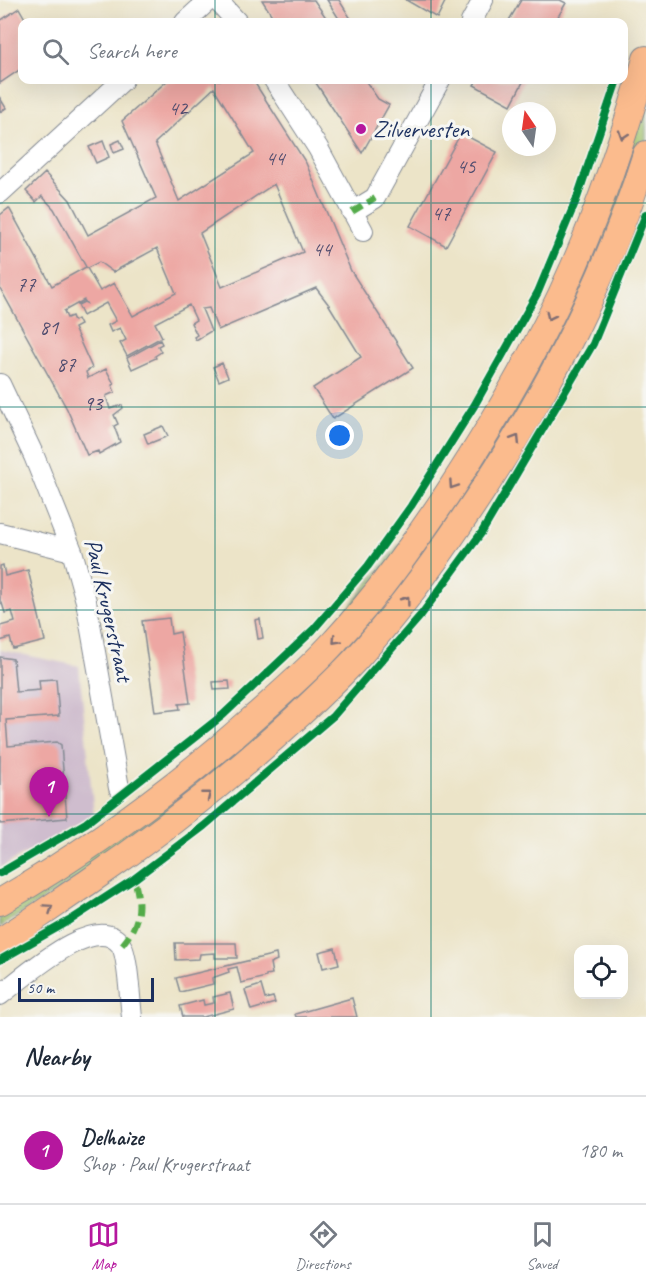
<!DOCTYPE html>
<meta charset="utf-8">
<style>
body{margin:0;font-family:Caveat,sans-serif;background:#f6f6f7;color:#1f2937}
.controls{position:absolute;right:18px;bottom:18px;display:grid;overflow:hidden;border-radius:12px;box-shadow:0 6px 24px #0002}
.controls button{width:54px;height:54px;display:grid;place-items:center;padding:0;border:0;border-bottom:2px solid #e0e1e3;background:#fff;color:#1f2937;font:30px sans-serif}
.compass{position:absolute;left:502px;top:102px;width:54px;height:54px;border-radius:50%;background:#fff;box-shadow:0 6px 24px #0002;rotate:347deg}
.scale{position:absolute;left:18px;bottom:15px;width:136px;box-sizing:border-box;padding-left:6px;border:3px solid #1b2f5e;border-top:0;font-size:16px;line-height:21px;white-space:nowrap;color:#1b2f5e;-webkit-text-stroke:4px #f6f6f2;paint-order:stroke}
.you{position:absolute;left:340px;top:436px;width:21px;height:21px;margin:-15px;border:4px solid #fff;border-radius:50%;background:#1a73e8;box-shadow:0 0 0 9px #1a73e833}
.badge{display:grid;place-items:center;width:39px;height:39px;border-radius:50%;background:#b5179e;color:#fff;font-size:20px;font-weight:700}
.pin{position:absolute;translate:-50% -50px;filter:drop-shadow(0 2px 3px #0008)}
.pin::after{content:'';position:absolute;top:32px;width:21px;height:18px;background:inherit;clip-path:polygon(0 0,100% 0,50% 100%)}
.list{margin:0;padding:0;list-style:none}
h2{display:flex;justify-content:space-between;align-items:center;height:78px;margin:0;padding:0 24px;font-size:26px}
h2 small{font-size:20px;font-weight:400;color:#747a83}
.list li{display:grid;grid-template-columns:39px 1fr auto;gap:18px;align-items:center;box-sizing:border-box;height:108px;padding:0 24px;border-top:2px solid #e0e1e3}
.list b{display:block;font-size:22px;white-space:nowrap}
.list p{margin:0;font-size:20px;white-space:nowrap;color:#747a83}
.list em{font-size:20px;font-style:normal;color:#747a83}
.icon{flex:none;width:33px;height:33px;fill:none;stroke:currentColor;stroke-width:2;stroke-linecap:round;stroke-linejoin:round}
.map{position:relative;flex:none;width:646px;height:1017px;overflow:hidden}
.search{position:absolute;background:#fff;box-shadow:0 6px 24px #0002;left:18px;right:18px;top:18px;height:66px;display:flex;align-items:center;gap:15px;box-sizing:border-box;padding:0 21px;border-radius:12px;color:#747a83;font-size:22px}
.sheet{height:186px;background:#fff}
nav{display:flex;justify-content:space-around;align-items:center;box-sizing:border-box;height:84px;border-top:2px solid #e0e1e3;background:#fff;font-size:16px;color:#747a83}
nav a{display:grid;justify-items:center;gap:3px}
nav .on{color:#b5179e}
.map>svg:first-child{display:block}
.industrial{fill:#cfbdce}
.green{fill:#a1c26b;stroke:#5e7864;stroke-width:1.5}
.building{fill:#eda7a3;fill-rule:evenodd}
.lines{fill:none;stroke-linecap:round;stroke-linejoin:round}
.minor-casing{stroke:#848a93;stroke-width:22}
.major-casing{stroke:#848a93;stroke-width:28}
.minor{stroke:#fff;stroke-width:20}
.major{stroke:#fbbb8d;stroke-width:26}
.quiet{stroke:#52ab49;stroke-width:6;stroke-dasharray:12 6;stroke-linecap:butt}
.cycleway-casing{stroke:#f6f6f2;stroke-width:11}
.cycleway{stroke:#00873e;stroke-width:8}
.oneway{stroke:#806e73}
.grid{fill:none;stroke:#0f766e;stroke-width:1.5;stroke-opacity:0.55}
.poi-dot{fill:#b5179e;stroke:#f6f6f2;stroke-width:2}
.labels{text-anchor:middle;dominant-baseline:central;stroke-width:6;stroke-linejoin:round;paint-order:stroke}
.number-label{font-size:21px;fill:#504d6f}
.poi-label{font-size:24px;fill:#1b2f5e;stroke:#f6f6f2;text-anchor:start}
.street-label{font-size:24px;fill:#1b2f5e;stroke:#f6f6f2}
</style>
<div class="map">
<svg width="646" height="1017" viewBox="0 0 646 1017">
<rect width="100%" height="100%" fill="#f6f6f2"/>
<filter id="ink" filterUnits="userSpaceOnUse"><feTurbulence type="fractalNoise" baseFrequency=".0167" numOctaves="2"/><feDisplacementMap in="SourceGraphic" scale="12" xChannelSelector="R" yChannelSelector="G"/><feConvolveMatrix kernelMatrix="1 2 1 2 8 2 1 2 1" color-interpolation-filters="sRGB"/></filter>
<filter id="wash" filterUnits="userSpaceOnUse"><feTurbulence type="fractalNoise" baseFrequency=".008" numOctaves="4" result="noise"/><feDisplacementMap in="SourceGraphic" scale="24" xChannelSelector="R" yChannelSelector="G"/><feGaussianBlur stdDeviation="1.35" result="paint"/><feColorMatrix in="noise" values="0 0 0 0 0 0 0 0 0 0 0 0 0 0 0 0 0 1.4 0 .05"/><feComposite in="paint" operator="in"/></filter>
<g filter="url(#wash)">
<rect width="100%" height="100%" fill="#ece4c8"/>
<path class="industrial" d="M0,650L79,666L94,815L0,868Z"/>
<path class="green" d="M646,77V140L638,166L525,416L354,656L164,823L0,927V908L246,737L507,410Z"/>
<g id="blocks">
<path class="building" d="M262,0H314L329,22H276Z
M327,0H339L353,22H341Z
M406,0H446L437,18Z
M521,0H560L566,3L555,22H508Z
M19,8L27,22H22V68L0,83V21Z
M168,80H253L306,163L351,271L413,368L333,419L313,388L361,357L329,305L316,288L218,330L209,308L202,309L211,331L196,340L194,337L197,335L191,323L196,320L189,305L155,323L162,337L127,356L120,343L126,340L120,328L111,332L108,325L116,321L106,303L83,316L78,305L84,302L86,303L84,300L64,311L67,318L72,316L74,321L77,319L80,325L74,328L92,368L86,372L88,378L106,369L114,384L112,385L115,392L106,396L110,409L122,405L123,408L114,415L118,424L114,426L120,442L99,454L98,451L87,455L67,409L0,288V215L9,208L52,286L86,267L54,209L42,196L36,202L26,191L45,173L70,200L88,235L156,198L122,121ZM214,88L254,153L179,201L155,143ZM274,184L303,252L222,287L200,233ZM157,248L176,293L133,316L114,283L100,291L87,268L99,262L113,272Z
M314,80H365L378,99L389,105L362,153Z
M477,80H524L511,105L474,85Z
M0,98L6,108L0,112Z
M461,133L497,152L446,246L410,226Z
M120,140L124,149L114,153L111,144Z
M103,141L109,157L96,163L89,147Z
M160,340L162,344L158,346L161,352L155,356L156,358L132,369L127,358Z
M222,363L228,377L219,381L213,367Z
M163,426L168,436L148,444L144,434Z
M3,565L5,576L28,570L45,641L13,649L10,638L0,641V626L15,622L12,611L5,613L2,603H0V566Z
M169,618L171,634L180,632L190,703L179,704L180,709L155,712L142,621Z
M260,619L263,638L258,639L255,620Z
M0,657L13,659L16,692L40,690L39,680L56,679L59,716L6,720L8,746L57,742L61,745L67,818L0,824Z
M229,681L230,689L214,690L213,682Z
M175,943H236L237,958H215V953L200,954L199,959L176,960Z
M335,948L339,964L323,968L319,952Z
M276,954L277,960L270,963L272,974L266,975V977L241,983L237,967L228,969L229,972L212,978L213,984L180,992L176,978Z
M261,985L265,999L273,997L275,1003L251,1010L245,990Z
M230,993L234,1009L203,1017H183L180,1006L203,1000L204,1005L214,1003L213,997Z
M352,998L357,1017H296L295,1014Z"/>
</g>
</g>
<g filter="url(#ink)">
<use href="#blocks" fill-opacity="0" stroke="#848a93" stroke-width="1.5"/>
<g class="lines">
<g class="minor-casing">
<path id="minor" d="M217,0L237,22
M185,22L209,0
M471,22L483,0
M274,80L318,148L363,231
M0,193L123,80
M352,212L375,198L440,80
M0,384L34,456L72,551L86,601L119,788
M0,533L72,551
M0,995C22,979 97,909 121,945C128,955 130,1002 132,1017"/>
</g>
<g class="major-casing">
<path id="major" d="M0,902C93,848 177,787 257,715C284,691 312,667 336,640C377,596 412,546 446,496C494,423 539,347 574,266C603,199 626,130 646,59
M0,941C30,923 58,902 87,883C162,832 233,776 300,714C319,696 338,678 356,659C396,615 431,567 464,518C541,406 605,284 646,154"/>
</g>
<use href="#minor" class="minor"/>
<use href="#major" class="major"/>
<path class="quiet" d="M352,212L375,198
M122,945C140,924 142,905 134,879"/>
<g class="cycleway-casing">
<path id="cycleway" d="M0,873L86,823L223,715L313,630L368,566L411,506L474,406L538,292L577,198L617,80
M0,960L69,921L134,879L204,826L333,716L421,615L482,532L593,344L646,214"/>
</g>
<use href="#cycleway" class="cycleway"/>
</g>
<defs><path id="oneway-chevron" d="M-2-3.5L2.5 0L-2 3.5" fill="none" stroke-width="1.6" stroke-linecap="round" stroke-linejoin="round" transform="scale(1.5)"/></defs>
<g class="oneway">
<use href="#oneway-chevron" transform="translate(623 135) rotate(108)"/>
<use href="#oneway-chevron" transform="translate(550 316) rotate(116)"/>
<use href="#oneway-chevron" transform="translate(516 439) rotate(-58)"/>
<use href="#oneway-chevron" transform="translate(453 485) rotate(124)"/>
<use href="#oneway-chevron" transform="translate(406 600) rotate(-53)"/>
<use href="#oneway-chevron" transform="translate(336 640) rotate(133)"/>
<use href="#oneway-chevron" transform="translate(207 795) rotate(-39)"/>
<use href="#oneway-chevron" transform="translate(49 908) rotate(-34)"/>
</g>
</g>
<path class="grid" d="M215,0V22M431,0V22M215,80V1017M431,80V1017M0,203H646M0,407H646M0,610H646M0,814H646"/>
<circle class="poi-dot" cx="361" cy="129" r="6"/>
<g class="labels">
<g class="number-label">
<text x="178" y="108">42</text>
<text x="275" y="158">44</text>
<text x="466" y="166">45</text>
<text x="441" y="213">47</text>
<text x="322" y="249">44</text>
<text x="26" y="284">77</text>
<text x="49" y="327">81</text>
<text x="66" y="364">87</text>
<text x="93" y="403">93</text>
</g>
<g class="poi-label">
<text x="373" y="129">Zilvervesten</text>
</g>
<g class="street-label">
<text transform="translate(109 610) rotate(77)">Paul Krugerstraat</text>
</g>
</g>
</svg>
<div class="controls">
<button><svg class="icon" aria-label="locate" viewBox="0 0 24 24"><circle cx="12" cy="12" r="6"/><path d="M12 2v4M12 18v4M2 12h4M18 12h4"/></svg></button>
</div>
<svg class="compass" viewBox="-18 -18 36 36"><path d="M0-13l5 13h-10z" fill="#e53935"/><path d="M0 13l5-13h-10z" fill="#747a83"/></svg>
<div class="scale">50 m</div>
<div class="you"></div>
<div class="pin badge" style="left:49px;top:817px">1</div>
<div class="search"><svg class="icon" aria-label="search" viewBox="0 0 24 24"><circle cx="10" cy="10" r="6"/><path d="M15 15l6 6"/></svg>Search here</div>
</div>
<section class="sheet">
<h2>Nearby<small></small></h2>
<ul class="list">
<li><span class="badge">1</span><div><b>Delhaize</b><p>Shop · Paul Krugerstraat</p></div><em>180 m</em></li>
</ul>
</section>
<nav>
<a class="on"><svg class="icon" aria-label="map" viewBox="0 0 24 24"><path d="M3 6l6-2 6 2 6-2v14l-6 2-6-2-6 2zM9 4v14M15 6v14"/></svg>Map</a>
<a><svg class="icon" aria-label="directions" viewBox="0 0 24 24"><path d="M12 3l9 9-9 9-9-9zM9 14v-3h6M13 9l2 2-2 2"/></svg>Directions</a>
<a><svg class="icon" aria-label="saved" viewBox="0 0 24 24"><path d="M7 4h10v16l-5-4-5 4z"/></svg>Saved</a>
</nav>
